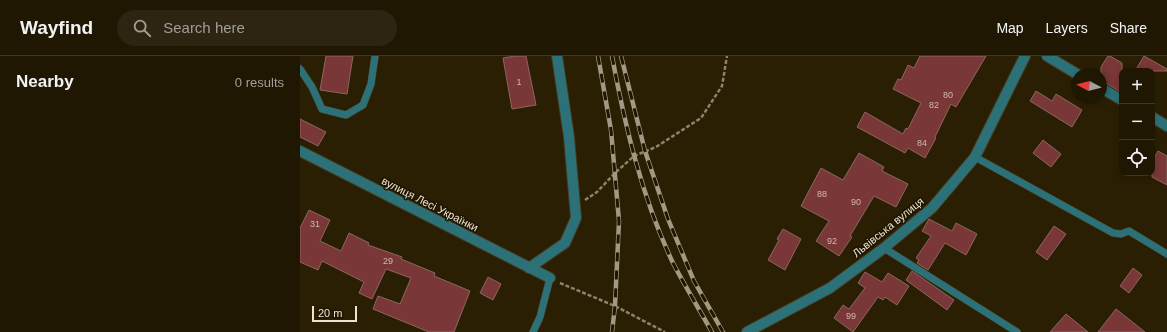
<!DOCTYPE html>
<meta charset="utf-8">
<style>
body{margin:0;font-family:Arial,sans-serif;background:#2d2411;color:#f1f3f6}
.controls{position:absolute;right:12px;top:12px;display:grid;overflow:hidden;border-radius:8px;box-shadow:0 2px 6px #0003}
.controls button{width:36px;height:36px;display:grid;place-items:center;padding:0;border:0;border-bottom:1px solid #3d3624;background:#201702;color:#f1f3f6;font:20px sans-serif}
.compass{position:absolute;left:771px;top:12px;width:36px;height:36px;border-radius:50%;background:#201702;box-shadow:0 2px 6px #0003;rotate:277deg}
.scale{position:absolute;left:12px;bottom:10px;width:45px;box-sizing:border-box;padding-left:4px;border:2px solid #ebe4d3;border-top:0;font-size:11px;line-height:14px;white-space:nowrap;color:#ebe4d3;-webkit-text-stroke:3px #201600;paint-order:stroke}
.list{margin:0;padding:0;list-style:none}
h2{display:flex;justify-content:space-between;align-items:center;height:52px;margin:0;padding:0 16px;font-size:17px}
h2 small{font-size:13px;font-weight:400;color:#a29f99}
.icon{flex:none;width:22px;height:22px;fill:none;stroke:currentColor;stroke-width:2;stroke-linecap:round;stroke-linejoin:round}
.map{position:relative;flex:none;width:867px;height:276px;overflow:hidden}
header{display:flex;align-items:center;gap:24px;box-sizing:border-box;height:56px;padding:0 20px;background:#201702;border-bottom:1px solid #3d3624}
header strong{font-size:19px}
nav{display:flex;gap:22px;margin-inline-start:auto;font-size:14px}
.search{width:280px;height:36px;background:#2d2411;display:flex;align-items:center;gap:10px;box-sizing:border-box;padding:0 14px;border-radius:22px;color:#a29f99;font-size:15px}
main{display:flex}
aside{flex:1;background:#201702}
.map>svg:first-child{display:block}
.building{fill:#7a3737;stroke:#8b6664}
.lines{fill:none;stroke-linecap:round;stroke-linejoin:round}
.service-casing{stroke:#453b1f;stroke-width:8}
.minor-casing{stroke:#453b1f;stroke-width:12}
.path{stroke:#8c836c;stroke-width:2.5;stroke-dasharray:4 2;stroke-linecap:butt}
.service{stroke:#2c7178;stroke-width:7}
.minor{stroke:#2c7178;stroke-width:10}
.rail-casing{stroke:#a19983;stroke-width:4.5}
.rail{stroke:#201600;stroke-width:3;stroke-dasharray:9;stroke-linecap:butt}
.labels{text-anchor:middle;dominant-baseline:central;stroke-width:3.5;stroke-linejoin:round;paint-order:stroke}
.number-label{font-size:9px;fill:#cfb9ac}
.street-label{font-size:11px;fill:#ebe4d3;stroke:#201600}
</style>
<header>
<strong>Wayfind</strong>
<div class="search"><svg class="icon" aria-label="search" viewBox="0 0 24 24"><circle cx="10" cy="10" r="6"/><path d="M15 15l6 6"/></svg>Search here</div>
<nav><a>Map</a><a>Layers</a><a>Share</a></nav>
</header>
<main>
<aside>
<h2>Nearby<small>0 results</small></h2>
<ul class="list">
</ul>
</aside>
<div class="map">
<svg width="867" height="276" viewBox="0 0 867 276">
<rect width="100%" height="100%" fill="#2a1f02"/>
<path class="building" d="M26,0H53L47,38L20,34Z
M215,0H226L236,49L212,53L203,2Z
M620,0H686L656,51L651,48L635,81L636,82L625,102L608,92L605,97L557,71L565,56L603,78L606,72L608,73L621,47L593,33L598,23L601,24L608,9L614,12Z
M808,0H810L822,7V37L801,24V11Z
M844,0L867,13V15H835Z
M736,35L752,45L756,38L782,54L772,71L730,45Z
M0,63L26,76L18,90L0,81Z
M743,84L761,98L751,111L733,97Z
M858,95L867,100V129L852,121V106Z
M559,97L584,111L582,115L608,128L596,151L574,140L550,180L552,181L539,200L516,185L529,165L501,150L521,112L543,124Z
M9,154L30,164L20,185L41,195L49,177L69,187L68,189L102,201L101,203L135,217L134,220L170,235L154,276H129L73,253L78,240L100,248L111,222L86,213L72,243L59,237L64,226L22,205L18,214L0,206V172Z
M629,163L652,175L656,167L677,178L666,199L645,187L628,214L617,207L619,204L616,202L631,180L622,175Z
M754,170L766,178L747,204L736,196Z
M483,173L501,183L485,214L468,204L479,184L477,183Z
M833,212L842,219L829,237L820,230Z
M612,215L654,244L647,254L606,224Z
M565,216L582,226L588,217L609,230L597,249L585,241L583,244L578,241L553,276L534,262L543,249L549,253L565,232L558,227Z
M188,221L201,228L193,244L180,237Z
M816,253L845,276H798Z
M766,258L788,276H750Z"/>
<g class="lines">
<g class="service-casing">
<path id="service" d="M0,13L12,31L22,53L46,59L63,49L71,28L75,0
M675,101L813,177L821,178L829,175L867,198
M584,192L717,276
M233,276L240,261L250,222"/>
</g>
<g class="minor-casing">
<path id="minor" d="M747,0L777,18
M801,32L822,44
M852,61L867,70
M0,95L250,222
M229,212L265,187L276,162L269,81L257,0
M447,276L530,232L584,192L632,152L675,101L725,0"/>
</g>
<path class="path" d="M285,144L297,136L315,117L334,100L356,91L401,62L422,30L427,0
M260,227L315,250L365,276"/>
<use href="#service" class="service"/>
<use href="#minor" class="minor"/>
<g class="rail-casing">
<path id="rail" d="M298,0L311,74L319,165L315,250L312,276
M312,0C325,70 342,142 373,207C385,230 399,253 412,276
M321,0L345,95L368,163L394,225L423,276"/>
</g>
<use href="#rail" class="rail"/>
</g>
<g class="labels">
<g class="number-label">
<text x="219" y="26">1</text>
<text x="648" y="39">80</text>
<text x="634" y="49">82</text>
<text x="622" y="87">84</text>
<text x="522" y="138">88</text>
<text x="556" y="146">90</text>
<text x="15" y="168">31</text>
<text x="532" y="185">92</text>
<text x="88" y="205">29</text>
<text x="551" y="260">99</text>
</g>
<g class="street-label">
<text transform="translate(130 148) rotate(27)">вулиця Лесі Українки</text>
<text transform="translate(588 171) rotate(-39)">Львівська вулиця</text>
</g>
</g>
</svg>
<div class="controls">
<button>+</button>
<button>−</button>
<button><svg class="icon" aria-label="locate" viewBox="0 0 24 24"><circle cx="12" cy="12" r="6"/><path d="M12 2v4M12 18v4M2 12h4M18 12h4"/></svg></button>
</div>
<svg class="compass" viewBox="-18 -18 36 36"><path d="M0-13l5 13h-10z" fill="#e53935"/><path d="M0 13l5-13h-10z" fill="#a29f99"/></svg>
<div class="scale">20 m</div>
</div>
</main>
